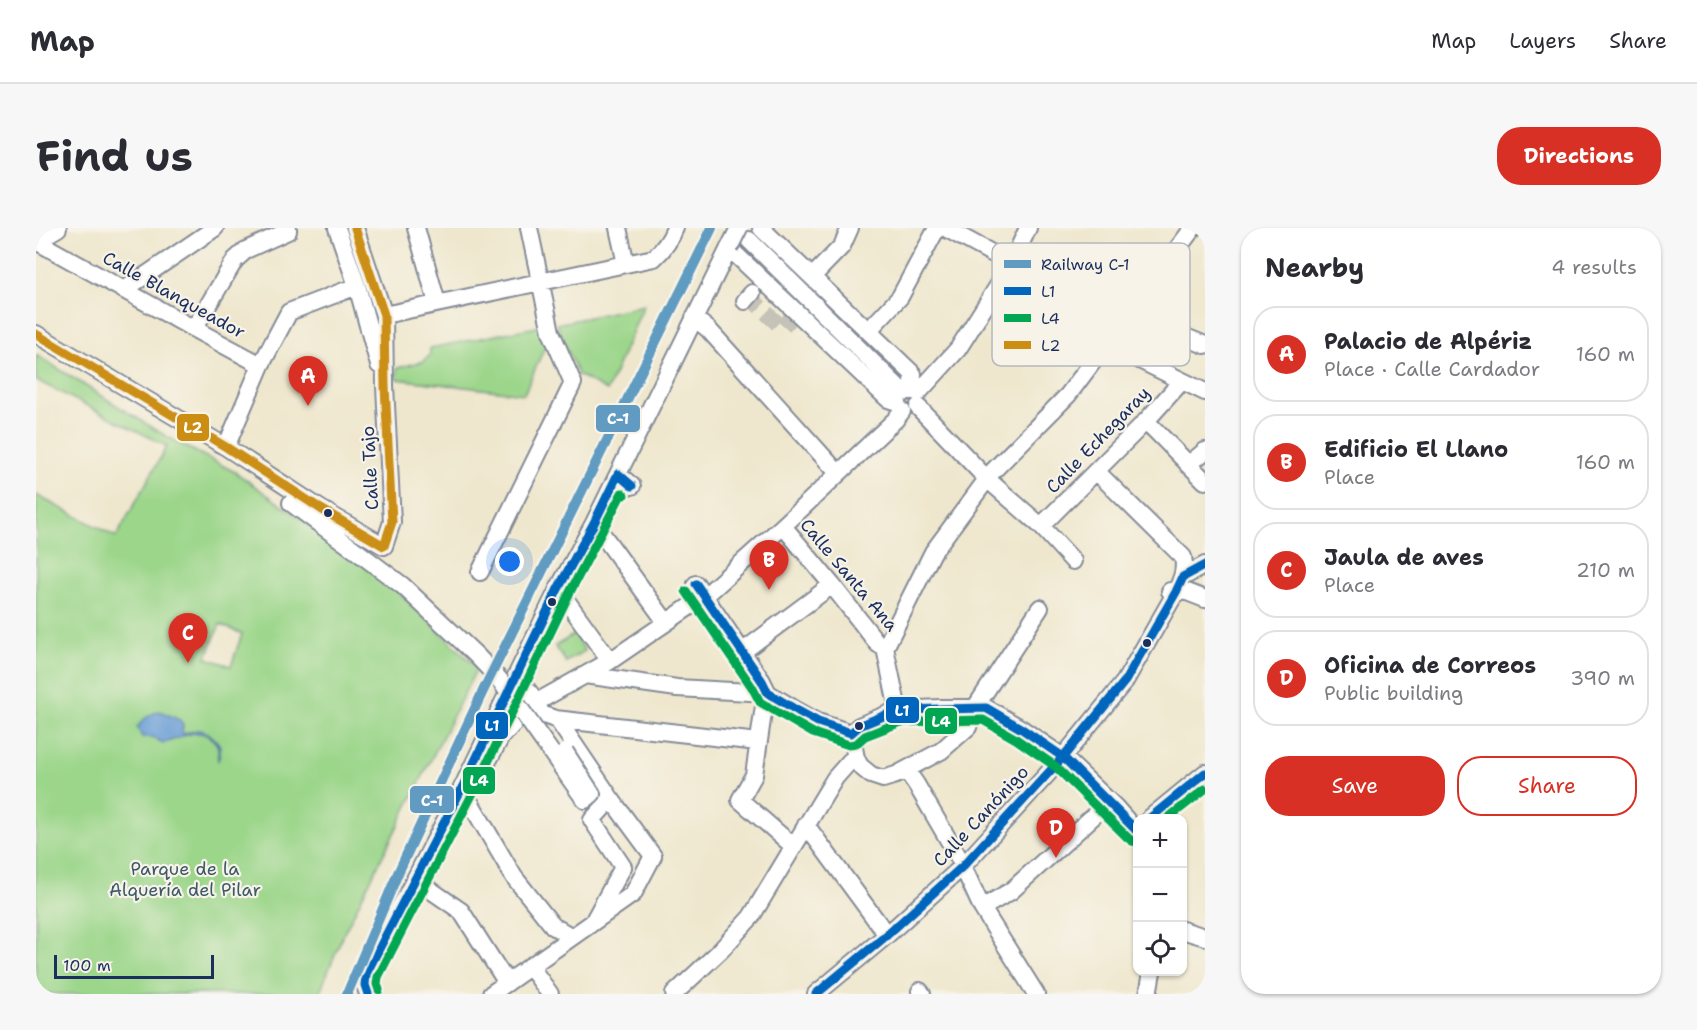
<!DOCTYPE html>
<meta charset="utf-8">
<style>
body{margin:0;font-family:"Shantell Sans",sans-serif;background:#f7f7f7;color:#2b2b33}
.controls{position:absolute;right:18px;bottom:18px;display:grid;overflow:hidden;border-radius:12px;box-shadow:0 2px 4px #0004}
.controls button{width:54px;height:54px;display:grid;place-items:center;padding:0;border:0;border-bottom:2px solid #e1e1e2;background:#fff;color:#2b2b33;font:30px sans-serif}
.scale{position:absolute;left:18px;bottom:15px;width:160px;box-sizing:border-box;padding-left:6px;border:3px solid #1b2f5e;border-top:0;font-size:16px;line-height:21px;white-space:nowrap;color:#1b2f5e;-webkit-text-stroke:4px #f7f3e8;paint-order:stroke}
.you{position:absolute;left:474px;top:334px;width:21px;height:21px;margin:-15px;border:4px solid #fff;border-radius:50%;background:#1a73e8;box-shadow:0 0 0 9px #1a73e833}
.badge{display:grid;place-items:center;width:39px;height:39px;border-radius:50%;background:#d93025;color:#fff;font-size:20px;font-weight:700}
.pin{position:absolute;translate:-50% -50px;filter:drop-shadow(0 2px 3px #0008)}
.pin::after{content:'';position:absolute;top:32px;width:21px;height:18px;background:inherit;clip-path:polygon(0 0,100% 0,50% 100%)}
.list{margin:0;padding:0;list-style:none}
h2{display:flex;justify-content:space-between;align-items:center;height:78px;margin:0;padding:0 24px;font-size:26px}
h2 small{font-size:20px;font-weight:400;color:#7c7c81}
.list li{display:grid;grid-template-columns:39px 1fr auto;gap:18px;align-items:center;box-sizing:border-box;height:96px;margin:0 12px 12px;padding:0 12px;border:2px solid #e1e1e2;border-radius:24px}
.list b{display:block;font-size:22px;white-space:nowrap}
.list p{margin:0;font-size:20px;white-space:nowrap;color:#7c7c81}
.list em{font-size:20px;font-style:normal;color:#7c7c81}
.actions{display:flex;gap:12px;padding:18px 24px}
.actions a{flex:1;padding:14px 0;border:2px solid #d93025;border-radius:24px;text-align:center;font-size:21px;color:#d93025}
.actions .main{background:#d93025;color:#fff}
.icon{flex:none;width:33px;height:33px;fill:none;stroke:currentColor;stroke-width:2;stroke-linecap:round;stroke-linejoin:round}
.map{position:relative;flex:none;width:1169px;height:766px;overflow:hidden;border-radius:24px}
header{display:flex;align-items:center;gap:36px;box-sizing:border-box;height:84px;padding:0 30px;background:#fff;border-bottom:2px solid #e1e1e2}
header strong{font-size:28px}
nav{display:flex;gap:33px;margin-inline-start:auto;font-size:21px}
.intro{display:flex;align-items:center;justify-content:space-between;box-sizing:border-box;height:144px;padding:0 36px}
h1{margin:0;font-size:42px}
.button{padding:15px 27px;border-radius:24px;background:#d93025;color:#fff;font-size:21px;font-weight:700}
main{display:flex;gap:36px;padding:0 36px}
aside{flex:1;background:#fff;border-radius:24px;box-shadow:0 2px 4px #0004}
.map>svg:first-child{display:block}
.green{fill:#9bd68a;stroke:#5b8274;stroke-width:1.5;fill-rule:evenodd}
.water{fill:#699dd5;stroke:#42669a;stroke-width:1.5}
.lines{fill:none;stroke-linecap:round;stroke-linejoin:round}
.minor-tunnel{stroke:#c5c2b7;stroke-width:16;stroke-dasharray:16 8;stroke-linecap:butt}
.minor-casing{stroke:#858b96;stroke-width:20}
.minor{stroke:#fff;stroke-width:16}
.minor-bridge-casing{stroke:#858b96;stroke-width:20;stroke-linecap:butt}
.minor-bridge{stroke:#fff;stroke-width:16}
.bus-1-casing{stroke:#f7f3e8;stroke-width:14}
.bus-2-casing{stroke:#f7f3e8;stroke-width:14}
.bus-3-casing{stroke:#f7f3e8;stroke-width:14}
.bus-1{stroke:#0065bd;stroke-width:9}
.bus-2{stroke:#00a651;stroke-width:9}
.bus-3{stroke:#cb8e13;stroke-width:9}
.rail-1-casing{stroke:#f7f3e8;stroke-width:15}
.rail-1{stroke:#619bc1;stroke-width:10}
.bus-dot{fill:#1b2f5e;stroke:#f7f3e8;stroke-width:2}
.labels{text-anchor:middle;dominant-baseline:central;stroke-width:4.5;stroke-linejoin:round;paint-order:stroke}
.street-label{font-size:18px;fill:#1b2f5e;stroke:#f7f3e8}
.park-label{font-size:18px;fill:#3b5969;stroke:#f7f3e8}
.key{fill:#f7f3e8;stroke:#b5b8bf;stroke-width:1.5}
.key-label{font-size:16px;fill:#1b2f5e}
.line-badge{stroke:#f7f3e8;stroke-width:2}
.badge-label{font-size:16px;text-anchor:middle;font-weight:bold;fill:#fff}
</style>
<header>
<strong>Map</strong>
<nav><a>Map</a><a>Layers</a><a>Share</a></nav>
</header>
<div class="intro"><h1>Find us</h1><a class="button">Directions</a></div>
<main>
<div class="map">
<svg width="1169" height="766" viewBox="0 0 1169 766">
<rect width="100%" height="100%" fill="#f7f3e8"/>
<filter id="ink" filterUnits="userSpaceOnUse"><feTurbulence type="fractalNoise" baseFrequency=".0167" numOctaves="2"/><feDisplacementMap in="SourceGraphic" scale="12" xChannelSelector="R" yChannelSelector="G"/><feConvolveMatrix kernelMatrix="1 2 1 2 8 2 1 2 1" color-interpolation-filters="sRGB"/></filter>
<filter id="wash" filterUnits="userSpaceOnUse"><feTurbulence type="fractalNoise" baseFrequency=".008" numOctaves="4" result="noise"/><feDisplacementMap in="SourceGraphic" scale="24" xChannelSelector="R" yChannelSelector="G"/><feGaussianBlur stdDeviation="1.35" result="paint"/><feColorMatrix in="noise" values="0 0 0 0 0 0 0 0 0 0 0 0 0 0 0 0 0 1.4 0 .05"/><feComposite in="paint" operator="in"/></filter>
<g filter="url(#wash)">
<rect width="100%" height="100%" fill="#efe7cd"/>
<path class="green" d="M608,77L571,163L542,147L521,96Z
M505,98L511,114L488,166L361,151V140L388,133L394,127V120Z
M0,127L133,210L199,244L306,320L361,362L441,440L306,709L283,766H0V267L80,309L131,218L0,152ZM184,396L206,406L195,438L170,430Z
M539,406L549,423L530,434L519,418Z"/>
<path class="water" d="M124,483L144,492L147,497L146,506C152,505 156,503 161,502C169,501 181,511 184,519C185,524 183,528 182,533C181,528 183,524 182,519C181,515 179,514 176,511C162,496 144,512 127,515L116,509H106L101,499C108,491 114,485 124,483Z"/>
</g>
<g filter="url(#ink)">
<g class="lines">
<path class="minor-tunnel" d="M713,68L746,100L755,90"/>
<g class="minor-casing">
<path id="minor" d="M301,0L321,58L343,137
M380,0L401,75
M582,0L590,36
M725,0L877,146L875,163
M909,0L976,36
M713,12L868,165
M0,13L158,101L225,137
M0,13L22,0
M974,39L1071,116L1169,164
M776,49L806,18L814,0
M88,62L179,0
M709,73L716,65
M1093,86L1169,117
M348,87L618,30C628,21 634,13 639,0
M658,90L672,101L802,245
M158,101L199,32L210,22L252,3V0
M832,103L864,69L901,0
M0,106L190,219L285,281L348,318L356,294L349,158L348,87L319,0
M882,165L922,121L974,39L992,0
M882,179L951,251L1005,298L1037,333
M1110,193L1169,253
M190,219L225,137L253,84L321,58
M1152,237L1169,223
M582,246L596,258
M255,275L323,325
M558,295L630,394
M747,298L796,357L842,416L849,420
M1005,298L1110,193L1146,153
M444,344L537,155L515,104L493,0
M1147,349L1169,337
M660,356L726,453L732,465L762,483L782,494L815,505
M522,361L574,433
M1134,363L1151,364L1169,371
M706,424L796,357
M549,447L641,460L732,465
M481,449L501,474L505,486L519,491L722,514
M732,465L729,471L718,547L704,572L757,618
M862,482L849,420L897,324L957,243L1032,167L1157,0
M521,491L575,571
M815,505L823,498L862,482L905,480H950L986,501L1027,529L1079,579L1102,605
M815,505L820,530L824,538L835,547L847,551L860,547L905,523L932,499L939,480L1004,380
M447,542L465,509L484,489L501,474L574,433L669,368L747,298L859,192L866,183
M870,542L880,556L923,630L946,680L1000,766
M427,558L431,569L478,649L517,698L536,709L597,666L617,628L575,571L556,592L587,639L557,694
M1114,590L1169,545
M770,597L851,707
M380,652L425,683L471,755
M946,680L975,663L1073,574
M1146,702L1169,709
M494,738L514,766
M884,763L886,766
M332,766L329,757L330,746L427,558L522,361L558,295L693,20L852,171L861,174
M455,766L536,709
M638,766L684,723L715,689L799,550L814,533
M780,766L851,707L927,638L1027,529L1089,453L1140,364C1145,352 1150,343 1147,329L1060,243
M1112,766L1116,744"/>
</g>
<use href="#minor" class="minor"/>
<g class="minor-bridge-casing">
<path id="minor-bridge" d="M693,20L703,0
M323,325L367,358L440,427L463,451L549,572L556,566L529,524"/>
</g>
<use href="#minor-bridge" class="minor-bridge"/>
<g class="bus-1-casing">
<path id="bus-1" d="M660,356L726,453L732,465L762,483L782,494L815,505L823,498L862,482L950,480L986,501L1027,529L1100,602L1102,601
M1114,590L1169,545
M332,766L329,757L330,746L427,558L522,361L558,295L582,246L596,258
M780,766L851,707L927,638L1027,529L1089,453L1140,364L1147,349L1169,337"/>
</g>
<g class="bus-2-casing">
<path id="bus-2" d="M650,363L716,459L724,474L756,493L777,505L813,517L820,516L829,508L865,494L947,492L980,511L1019,538L1092,610L1096,613L1102,614
M1132,590L1169,561
M343,762L341,756L342,749L438,563L533,366L586,265L588,267"/>
</g>
<g class="bus-3-casing">
<path id="bus-3" d="M0,106L190,219L285,281L348,318L356,294L349,158L348,87L319,0"/>
</g>
<use href="#bus-1" class="bus-1"/>
<use href="#bus-2" class="bus-2"/>
<use href="#bus-3" class="bus-3"/>
<g class="rail-1-casing">
<path id="rail-1" d="M311,766L362,645L447,463L676,0"/>
</g>
<use href="#rail-1" class="rail-1"/>
</g>
</g>
<g class="bus-dot">
<circle cx="292" cy="285" r="5"/>
<circle cx="516" cy="374" r="5"/>
<circle cx="1111" cy="415" r="5"/>
<circle cx="823" cy="498" r="5"/>
</g>
<g class="labels">
<g class="street-label">
<text transform="translate(138 67) rotate(29)">Calle Blanqueador</text>
<text transform="translate(1062 212) rotate(-46)">Calle Echegaray</text>
<text transform="translate(334 240) rotate(-93)">Calle Tajo</text>
<text transform="translate(813 347) rotate(50)">Calle Santa Ana</text>
<text transform="translate(945 588) rotate(-47)">Calle Canónigo</text>
</g>
<g class="park-label">
<text x="149" y="641">Parque de la<tspan x="149" dy="21">Alquería del Pilar</tspan></text>
</g>
</g>
<rect x="956" y="15" width="198" height="123" rx="9" class="key"/>
<rect x="968" y="32" width="27" height="8" fill="#619bc1"/>
<rect x="968" y="59" width="27" height="8" fill="#0065bd"/>
<rect x="968" y="86" width="27" height="8" fill="#00a651"/>
<rect x="968" y="113" width="27" height="8" fill="#cb8e13"/>
<g class="key-label">
<text x="1005" y="42">Railway C-1</text>
<text x="1005" y="69">L1</text>
<text x="1005" y="96">L4</text>
<text x="1005" y="123">L2</text>
</g>
<g class="line-badge">
<rect x="559" y="176" width="46" height="29" rx="6" fill="#619bc1"/>
<rect x="140" y="185" width="34" height="29" rx="6" fill="#cb8e13"/>
<rect x="849" y="468" width="35" height="28" rx="6" fill="#0065bd"/>
<rect x="888" y="479" width="34" height="28" rx="6" fill="#00a651"/>
<rect x="439" y="483" width="34" height="29" rx="6" fill="#0065bd"/>
<rect x="426" y="538" width="34" height="29" rx="6" fill="#00a651"/>
<rect x="373" y="557" width="46" height="29" rx="6" fill="#619bc1"/>
</g>
<g class="badge-label">
<text x="582" y="196">C-1</text>
<text x="157" y="205">L2</text>
<text x="866" y="488">L1</text>
<text x="905" y="499">L4</text>
<text x="456" y="503">L1</text>
<text x="443" y="558">L4</text>
<text x="396" y="578">C-1</text>
</g>
</svg>
<div class="controls">
<button>+</button>
<button>−</button>
<button><svg class="icon" aria-label="locate" viewBox="0 0 24 24"><circle cx="12" cy="12" r="6"/><path d="M12 2v4M12 18v4M2 12h4M18 12h4"/></svg></button>
</div>
<div class="scale">100 m</div>
<div class="you"></div>
<div class="pin badge" style="left:272px;top:178px">A</div>
<div class="pin badge" style="left:733px;top:362px">B</div>
<div class="pin badge" style="left:152px;top:435px">C</div>
<div class="pin badge" style="left:1020px;top:630px">D</div>
</div>
<aside>
<h2>Nearby<small>4 results</small></h2>
<ul class="list">
<li><span class="badge">A</span><div><b>Palacio de Alpériz</b><p>Place · Calle Cardador</p></div><em>160 m</em></li>
<li><span class="badge">B</span><div><b>Edificio El Llano</b><p>Place</p></div><em>160 m</em></li>
<li><span class="badge">C</span><div><b>Jaula de aves</b><p>Place</p></div><em>210 m</em></li>
<li><span class="badge">D</span><div><b>Oficina de Correos</b><p>Public building</p></div><em>390 m</em></li>
</ul>
<div class="actions"><a class="main">Save</a><a>Share</a></div>
</aside>
</main>
